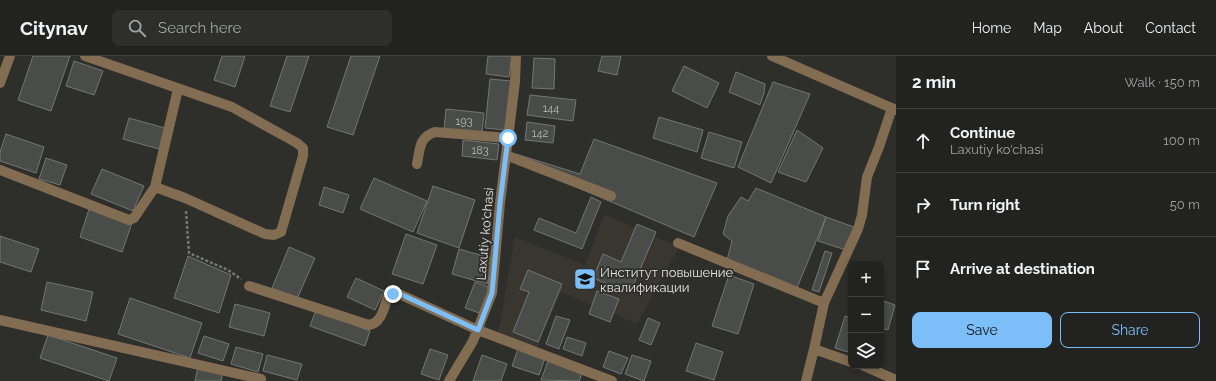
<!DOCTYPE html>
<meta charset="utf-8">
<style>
body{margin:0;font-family:Raleway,sans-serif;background:#2e2f2d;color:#f1f3f6}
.controls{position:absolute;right:12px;bottom:12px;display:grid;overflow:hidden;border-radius:8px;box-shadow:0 2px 10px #0003}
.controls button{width:36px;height:36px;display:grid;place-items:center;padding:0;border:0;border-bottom:1px solid #3f3f3e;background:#222220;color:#f1f3f6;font:20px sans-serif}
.stop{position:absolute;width:12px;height:12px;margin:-9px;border:3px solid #7bbef8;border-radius:50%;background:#fff}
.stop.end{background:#7bbef8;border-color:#fff;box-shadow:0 1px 4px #0008}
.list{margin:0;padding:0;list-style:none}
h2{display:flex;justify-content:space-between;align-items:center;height:52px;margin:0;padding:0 16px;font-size:17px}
h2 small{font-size:13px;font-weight:400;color:#a2a4a5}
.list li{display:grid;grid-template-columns:26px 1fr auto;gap:12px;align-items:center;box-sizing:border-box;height:64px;padding:0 16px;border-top:1px solid #3f3f3e}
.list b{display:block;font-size:15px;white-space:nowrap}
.list p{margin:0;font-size:13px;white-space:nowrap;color:#a2a4a5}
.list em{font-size:13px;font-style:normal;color:#a2a4a5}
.actions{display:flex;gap:8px;padding:12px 16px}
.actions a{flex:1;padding:9px 0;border:1px solid #7bbef8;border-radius:8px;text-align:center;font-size:14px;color:#7bbef8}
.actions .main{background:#7bbef8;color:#111}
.icon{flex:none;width:22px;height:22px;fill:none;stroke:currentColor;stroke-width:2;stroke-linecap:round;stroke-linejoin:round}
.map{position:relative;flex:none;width:896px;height:325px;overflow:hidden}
header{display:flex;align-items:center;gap:24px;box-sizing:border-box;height:56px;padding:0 20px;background:#222220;border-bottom:1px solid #3f3f3e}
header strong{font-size:19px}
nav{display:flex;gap:22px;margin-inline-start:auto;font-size:14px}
.search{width:280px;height:36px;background:#2e2f2d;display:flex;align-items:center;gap:10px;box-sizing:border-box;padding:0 14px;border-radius:8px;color:#a2a4a5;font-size:15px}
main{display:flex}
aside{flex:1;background:#222220}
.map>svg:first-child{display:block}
.built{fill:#38362e}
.building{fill:#4a4c49;stroke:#747673}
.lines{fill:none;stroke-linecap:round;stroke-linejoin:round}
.path{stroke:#767673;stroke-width:2.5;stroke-dasharray:3 2;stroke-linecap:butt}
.minor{stroke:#826c52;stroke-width:10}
.route{stroke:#7bbef8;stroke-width:5}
.labels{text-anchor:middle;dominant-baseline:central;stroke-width:3.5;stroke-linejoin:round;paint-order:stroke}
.number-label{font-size:11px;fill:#bcbcba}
.street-label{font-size:13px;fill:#e2e2e0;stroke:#2e2e2b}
.poi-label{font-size:13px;fill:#e2e2e0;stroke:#2e2e2b;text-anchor:start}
</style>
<header>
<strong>Citynav</strong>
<div class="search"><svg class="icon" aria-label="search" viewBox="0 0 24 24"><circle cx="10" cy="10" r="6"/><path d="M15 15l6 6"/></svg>Search here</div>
<nav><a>Home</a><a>Map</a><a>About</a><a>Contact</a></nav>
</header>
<main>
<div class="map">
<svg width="896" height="325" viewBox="0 0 896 325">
<rect width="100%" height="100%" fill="#2e2e2b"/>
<path class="built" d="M604,158L679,191L637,268L561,236L536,295L498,278L515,181L585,209Z"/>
<path class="building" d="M33,0H70L51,55L18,44Z
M222,0H245L235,31L214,24Z
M287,0H309L290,56L270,50Z
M351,0H380L353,79L327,71Z
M488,0H512L509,21L486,18Z
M602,0H621L617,19L598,15Z
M534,2L555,3L554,33L532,32Z
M74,5L103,15L94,39L66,30Z
M684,10L719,27L707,52L672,35Z
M736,16L765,28L764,37L760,49L729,36Z
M490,23L511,25L505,74L485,72Z
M773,26L810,38L771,127L738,111Z
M530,39L576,44L573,65L527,59Z
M446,53L484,57L482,77L444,73Z
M659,61L703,74L697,96L653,82Z
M129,62L165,72L159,93L123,83Z
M527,66L555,70L553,87L525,84Z
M797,74L823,92L806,126L778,116Z
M709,76L742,86L734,112L701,102Z
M6,78L44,91L36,117L0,105V96Z
M594,83L717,127L694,181L515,105L516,98L580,118Z
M463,84L499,88L497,104L462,100Z
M46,102L67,109L60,129L39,123Z
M102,113L144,130L133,155L91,138Z
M374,122L427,145L413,176L360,153Z
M433,130L475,144L459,192L417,177Z
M324,131L349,139L343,157L319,149Z
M756,132L826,161L797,232L727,204L732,185L723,178L728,160L741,141L748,145Z
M591,141L601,146L582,193L534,174L539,162L576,177Z
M89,153L132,167L122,196L80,181Z
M826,161L854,171L846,194L818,185Z
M637,168L656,176L630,237L593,222L603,198L621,206Z
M406,178L437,189L423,228L392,218Z
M0,180L39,193L31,216L0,206Z
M289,191L315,202L297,243L272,232Z
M459,193L494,203L487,228L452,218Z
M825,195L832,197L819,236L812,234Z
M188,200L231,219L219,257L174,242Z
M528,214L562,228L538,286L513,276L529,236L520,233Z
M729,219L754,228L738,278L712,270Z
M356,222L384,235L375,254L347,241Z
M47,226L93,236L86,265L41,254Z
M475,226L491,232L482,258L465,252Z
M597,235L619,243L610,266L589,258Z
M130,242L202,267L190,302L118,278Z
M881,244L895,249L888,274L881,272Z
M235,248L270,257L264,280L229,271Z
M316,254L370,275L365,290L310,270Z
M556,260L570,264L559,293L546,288Z
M845,260L851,262V297L835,292Z
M648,262L660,267L651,289L639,284Z
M48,279L117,302L109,325L40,302Z
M204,280L229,288L223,305L198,297Z
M567,281L586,287L582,300L563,293Z
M696,287L723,296L714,324L686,315Z
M519,290L546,299L539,319L512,310Z
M236,291L263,298L258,316L231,308Z
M430,293L448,299L439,324L421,318Z
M609,295L628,302L621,318L603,311Z
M267,299L302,308L297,324L263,315Z
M482,299L507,308L501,325H473Z
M632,299L651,305L644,325L625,318Z
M548,305L582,318L579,325L541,324Z
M198,311L223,316L221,325H195Z"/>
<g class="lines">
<path class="path" d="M186,155L189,197L228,214L241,223"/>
<path class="minor" d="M85,0L232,51L297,87L303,92V100L281,176L274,179L265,178L185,142L155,131L178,33
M772,0L896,54
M0,27L10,0
M506,99L611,140
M417,108C420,93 419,81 435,76L508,82
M0,114L129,164L134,162L155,131
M678,187L824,247
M249,230L369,269C382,267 384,251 388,240L397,237L478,274L612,325
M0,264L261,323
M814,293L851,306
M864,310L896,324
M449,325L473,285L492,237L500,147L515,26L516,0
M806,325L814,293L824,247L858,173L862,159L867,121L879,91L892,52"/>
</g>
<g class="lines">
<path class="route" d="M393,238L398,237L478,274L492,237L500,147L508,82"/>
</g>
<defs>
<g id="university-square" transform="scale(1.15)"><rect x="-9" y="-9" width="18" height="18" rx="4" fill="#7bbef8" stroke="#2e2e2b"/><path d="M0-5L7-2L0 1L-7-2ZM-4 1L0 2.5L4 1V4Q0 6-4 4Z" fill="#111"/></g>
</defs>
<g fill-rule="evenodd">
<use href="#university-square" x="585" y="223"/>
</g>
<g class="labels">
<g class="number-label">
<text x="551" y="52">144</text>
<text x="464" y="65">193</text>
<text x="540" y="77">142</text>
<text x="480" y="94">183</text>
</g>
<g class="street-label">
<text transform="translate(485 178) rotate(-85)">Laxutiy ko'chasi</text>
</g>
<g class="poi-label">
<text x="600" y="216">Институт повышение<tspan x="600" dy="15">квалификации</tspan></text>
</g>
</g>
</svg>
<div class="controls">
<button>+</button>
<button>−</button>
<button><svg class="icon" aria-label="layers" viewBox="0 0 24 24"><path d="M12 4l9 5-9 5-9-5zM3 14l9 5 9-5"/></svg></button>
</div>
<div class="stop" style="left:508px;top:82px"></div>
<div class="stop end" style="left:393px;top:238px"></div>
</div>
<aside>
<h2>2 min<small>Walk · 150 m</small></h2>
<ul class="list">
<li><svg class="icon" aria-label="ahead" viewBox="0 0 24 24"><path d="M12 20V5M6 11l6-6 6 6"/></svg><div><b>Continue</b><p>Laxutiy ko'chasi</p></div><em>100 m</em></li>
<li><svg class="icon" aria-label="right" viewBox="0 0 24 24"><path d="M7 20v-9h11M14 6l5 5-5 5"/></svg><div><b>Turn right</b></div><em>50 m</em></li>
<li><svg class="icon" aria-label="arrive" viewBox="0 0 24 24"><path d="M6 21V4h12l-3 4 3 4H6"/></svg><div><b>Arrive at destination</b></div></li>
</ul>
<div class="actions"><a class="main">Save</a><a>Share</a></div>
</aside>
</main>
